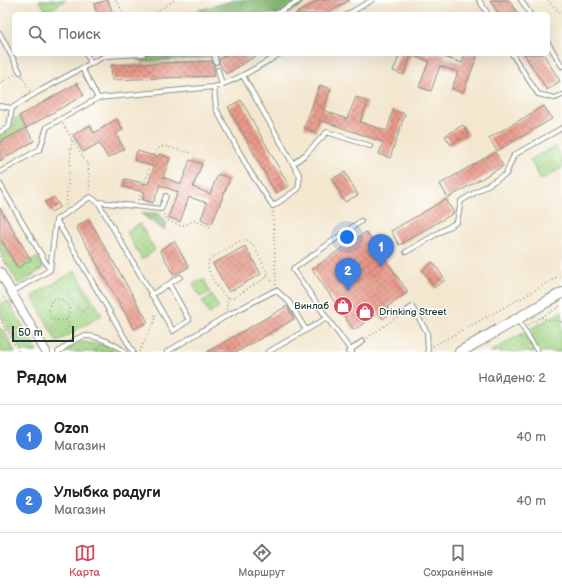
<!DOCTYPE html>
<html lang="ru">
<meta charset="utf-8">
<style>
body{margin:0;font-family:"Balsamiq Sans",sans-serif;background:#f2f2f2;color:#202124}
.scale{position:absolute;left:12px;bottom:10px;width:62px;box-sizing:border-box;padding-left:4px;border:2px solid #1f3d34;border-top:0;font-size:11px;line-height:14px;white-space:nowrap;color:#1f3d34;-webkit-text-stroke:3px #fff;paint-order:stroke}
.you{position:absolute;left:347px;top:237px;width:14px;height:14px;margin:-10px;border:3px solid #fff;border-radius:50%;background:#1a73e8;box-shadow:0 0 0 6px #1a73e833}
.badge{display:grid;place-items:center;width:26px;height:26px;border-radius:50%;background:#d1495b;color:#fff;font-size:13px;font-weight:700}
.pin{position:absolute;translate:-50% -33px;filter:drop-shadow(0 1px 2px #0008)}
.pin::after{content:'';position:absolute;top:21px;width:14px;height:12px;background:inherit;clip-path:polygon(0 0,100% 0,50% 100%)}
.list{margin:0;padding:0;list-style:none}
h2{display:flex;justify-content:space-between;align-items:center;height:52px;margin:0;padding:0 16px;font-size:17px}
h2 small{font-size:13px;font-weight:400;color:#757577}
.list li{display:grid;grid-template-columns:26px 1fr auto;gap:12px;align-items:center;box-sizing:border-box;height:64px;padding:0 16px;border-top:1px solid #e0e0e0}
.list b{display:block;font-size:15px;white-space:nowrap}
.list p{margin:0;font-size:13px;white-space:nowrap;color:#757577}
.list em{font-size:13px;font-style:normal;color:#757577}
.icon{flex:none;width:22px;height:22px;fill:none;stroke:currentColor;stroke-width:2;stroke-linecap:round;stroke-linejoin:round}
.map{position:relative;flex:none;width:562px;height:352px;overflow:hidden}
.search{position:absolute;background:#fff;box-shadow:0 4px 16px #0002;left:12px;right:12px;top:12px;height:44px;display:flex;align-items:center;gap:10px;box-sizing:border-box;padding:0 14px;border-radius:6px;color:#757577;font-size:15px}
.sheet{height:180px;background:#fff}
nav{display:flex;justify-content:space-around;align-items:center;box-sizing:border-box;height:56px;border-top:1px solid #e0e0e0;background:#fff;font-size:11px;color:#757577}
nav a{display:grid;justify-items:center;gap:2px}
nav .on{color:#d1495b}
.map>svg:first-child{display:block}
.green{fill:url(#green-dots);stroke:#628a5c}
.forest{fill:url(#forest-crowns);stroke:#527a53}
.pitch{fill:#a5d685;stroke:#628a5c}
.building{fill:url(#building-cross-hatch)}
.lines{fill:none;stroke-linecap:round;stroke-linejoin:round}
.service-casing{stroke:#899282;stroke-width:6}
.minor-casing{stroke:#899282;stroke-width:10}
.tertiary-casing{stroke:#899282;stroke-width:12}
.path{stroke:#899282;stroke-width:1.5;stroke-dasharray:1 3;stroke-linecap:butt}
.service{stroke:#fff;stroke-width:4}
.minor{stroke:#fff;stroke-width:8}
.tertiary{stroke:#fff;stroke-width:10}
.labels{text-anchor:middle;dominant-baseline:central;stroke-width:3;stroke-linejoin:round;paint-order:stroke}
.poi-label{font-size:10px;fill:#1f3d34;stroke:#fff;text-anchor:end}
</style>
<div class="map">
<svg width="562" height="352" viewBox="0 0 562 352">
<defs>
<pattern id="green-dots" width="8" height="8" patternUnits="userSpaceOnUse"><rect width="8" height="8" fill="#a5d685"/><path d="M2 2h.1M6 6h.1" fill="none" stroke="#86af6e" stroke-width="1.8" stroke-linecap="round"/></pattern>
<pattern id="forest-crowns" width="20" height="18" patternUnits="userSpaceOnUse"><rect width="20" height="18" fill="#84b772"/><path d="M2 6a3 3 0 1 1 6 0M12 15a3 3 0 1 1 6 0" fill="none" stroke="#6b965e"/></pattern>
<pattern id="building-cross-hatch" width="8" height="8" patternUnits="userSpaceOnUse"><rect width="8" height="8" fill="#e99989"/><path d="M0 0l8 8M0 8l8-8" fill="none" stroke="#bc7e71"/></pattern>
</defs>
<rect width="100%" height="100%" fill="#fff"/>
<filter id="ink" filterUnits="userSpaceOnUse"><feTurbulence type="fractalNoise" baseFrequency=".025" numOctaves="2"/><feDisplacementMap in="SourceGraphic" scale="8" xChannelSelector="R" yChannelSelector="G"/><feConvolveMatrix kernelMatrix="1 2 1 2 8 2 1 2 1" color-interpolation-filters="sRGB"/></filter>
<filter id="wash" filterUnits="userSpaceOnUse"><feTurbulence type="fractalNoise" baseFrequency=".012" numOctaves="4" result="noise"/><feDisplacementMap in="SourceGraphic" scale="16" xChannelSelector="R" yChannelSelector="G"/><feGaussianBlur stdDeviation="0.9" result="paint"/><feColorMatrix in="noise" values="0 0 0 0 0 0 0 0 0 0 0 0 0 0 0 0 0 1.4 0 .05"/><feComposite in="paint" operator="in"/></filter>
<g filter="url(#wash)">
<rect width="100%" height="100%" fill="#f3e7cf"/>
<path class="green" d="M19,116L26,128L0,142V136L13,129L14,119Z
M555,146L562,159V168L541,180L530,160Z
M140,224L155,250L142,260L126,231Z
M0,238L18,268L31,260L38,258L43,268L19,285L0,252Z
M75,271L102,315L57,342L32,296Z
M204,279L210,292L200,297L193,284Z
M212,295L219,308L209,314L202,301Z
M8,301L26,332L8,328L0,313V304Z
M562,311V352H490Z
M0,330L4,331L15,352H0Z
M11,333L29,337L37,352H22Z
M81,342L110,346L117,352H65Z"/>
<path class="forest" d="M235,0H311L287,14H185Z
M130,54H221L216,57L143,62Z
M140,213H159L167,224L164,230Z"/>
<path class="pitch" d="M39,0H66L47,12Z
M81,286L91,304L83,310L72,291Z"/>
<g id="blocks">
<path class="building" d="M108,0L113,14H97L94,4Z
M319,0H350L326,14H295Z
M490,0H509L518,14H499Z
M228,54H259L226,74L219,63V59Z
M400,54H445L444,57L462,63L465,54H478L463,93L452,89L458,72L440,66L431,91L419,87L429,61L411,55L404,75L393,71Z
M524,54H543L560,81L547,90Z
M212,61L214,65V76L112,80L111,65Z
M77,83L84,95L26,128L19,116Z
M320,85L331,89L323,110L347,119L356,97L368,102L360,122L387,131L393,110L405,114L390,158L379,154L383,142L320,120L316,132L304,128Z
M241,100L289,186L276,193L228,107Z
M544,106L552,119L497,151L489,138Z
M117,119L123,130L116,134L124,149L108,158L99,143L83,152L73,135L90,125L94,133Z
M463,125L469,135L451,145L445,136Z
M26,128L34,141L0,161V142Z
M137,151L158,157L159,154L170,158L163,177L181,184L190,160L202,164L193,187L210,194L218,174L230,178L212,224L201,219L207,203L189,197L180,222L168,217L178,192L160,185L153,203L142,199L145,192L123,187L125,179L148,184L154,167L134,160Z
M495,152L503,166L448,198L440,184Z
M345,172L358,195L345,202L332,179Z
M54,197L60,207L51,212L45,202Z
M446,199L454,213L399,245L391,231Z
M0,208L31,260L18,268L0,238Z
M89,219L148,322L134,329L76,227Z
M366,232L408,292L387,307L391,313L383,319L378,313L354,330L312,269Z
M174,241L189,267L174,275L160,250Z
M245,246L261,274L229,292L213,264Z
M433,262L445,280L434,288L422,270Z
M287,306L294,319L237,352H207Z"/>
</g>
</g>
<g filter="url(#ink)">
<use href="#blocks" fill-opacity="0" stroke="#899282" stroke-width="1"/>
<g class="lines">
<g class="service-casing">
<path id="service" d="M479,0L488,14
M521,0L530,14
M276,14L300,0
M348,14L372,0
M0,34L20,72
M548,43L562,66
M86,54L91,63
M214,54L216,62
M512,54L538,94L555,98L562,95
M82,68L105,56L143,54
M218,70L222,85
M214,87L216,109L249,170L273,206L298,189L300,176L243,76
M0,106L12,108
M0,132L9,127L12,108L36,93L82,68L98,98
M293,164L306,154L327,132L370,146
M0,172L40,149L47,127L98,98L214,87C238,80 259,66 280,54
M0,184L50,270L12,292
M98,202L161,209L166,196
M57,221L133,352
M406,252L457,222L461,201L506,174L514,155L562,128
M50,270L56,220L90,197L98,202L173,331L189,320L169,284
M151,295L180,277
M404,313L412,307L427,332L428,352
M327,318L293,269L361,221
M518,320L538,352
M58,352C66,347 76,336 86,336C97,336 117,344 124,352
M167,352L228,315L276,290L289,302L306,330
M268,352L327,318L352,352
M348,352L363,341"/>
</g>
<g class="minor-casing">
<path id="minor" d="M0,272L46,352"/>
</g>
<g class="tertiary-casing">
<path id="tertiary" d="M460,352L562,293"/>
</g>
<path class="path" d="M116,0L124,14
M548,0L562,15
M153,14L175,0
M22,76L30,91
M0,83L16,74
M63,124L88,165L90,191
M138,200L157,149L164,146L191,153
M66,205L72,139
M273,212L276,285
M164,214L167,220L181,226L195,221L211,227
M0,256L5,265
M229,298H233L265,278L267,275
M0,300L5,297
M226,310L228,298C221,294 210,276 208,268C207,264 209,262 210,259L240,241L247,240L253,244L273,284
M541,318L562,322
M0,319L19,352
M66,320L55,321C48,315 47,308 53,299C63,298 67,302 70,311L66,320L74,334
M528,325L562,305
M0,329L27,335
M367,338L399,316
M433,346L527,295L562,274
M98,352L100,345
M139,352L155,320V313"/>
<use href="#service" class="service"/>
<use href="#minor" class="minor"/>
<use href="#tertiary" class="tertiary"/>
</g>
</g>
<defs>
<g id="shop-disc" transform="scale(1)"><circle r="9.5" fill="#d1495b" stroke="#fff"/><path d="M-5-2.5h2.3a2.7 3.5 0 0 1 5.4 0H5L5.5 6h-11ZM-1.5-2.5h3a1.5 2.3 0 0 0-3 0Z" fill="#fff"/></g>
</defs>
<g fill-rule="evenodd">
<use href="#shop-disc" x="343" y="306"/>
<use href="#shop-disc" x="365" y="312"/>
</g>
<g class="labels">
<g class="poi-label">
<text x="329" y="306">Винлаб</text>
<text x="379" y="312" text-anchor="start">Drinking Street</text>
</g>
</g>
</svg>
<div class="scale">50 m</div>
<div class="you"></div>
<div class="pin badge" style="left:381px;top:267px;background:#3f7fe0">1</div>
<div class="pin badge" style="left:348px;top:291px;background:#3f7fe0">2</div>
<div class="search"><svg class="icon" aria-label="search" viewBox="0 0 24 24"><circle cx="10" cy="10" r="6"/><path d="M15 15l6 6"/></svg>Поиск</div>
</div>
<section class="sheet">
<h2>Рядом<small>Найдено: 2</small></h2>
<ul class="list">
<li><span class="badge" style="background:#3f7fe0">1</span><div><b>Ozon</b><p>Магазин</p></div><em>40 m</em></li>
<li><span class="badge" style="background:#3f7fe0">2</span><div><b>Улыбка радуги</b><p>Магазин</p></div><em>40 m</em></li>
</ul>
</section>
<nav>
<a class="on"><svg class="icon" aria-label="map" viewBox="0 0 24 24"><path d="M3 6l6-2 6 2 6-2v14l-6 2-6-2-6 2zM9 4v14M15 6v14"/></svg>Карта</a>
<a><svg class="icon" aria-label="directions" viewBox="0 0 24 24"><path d="M12 3l9 9-9 9-9-9zM9 14v-3h6M13 9l2 2-2 2"/></svg>Маршрут</a>
<a><svg class="icon" aria-label="saved" viewBox="0 0 24 24"><path d="M7 4h10v16l-5-4-5 4z"/></svg>Сохранённые</a>
</nav>
